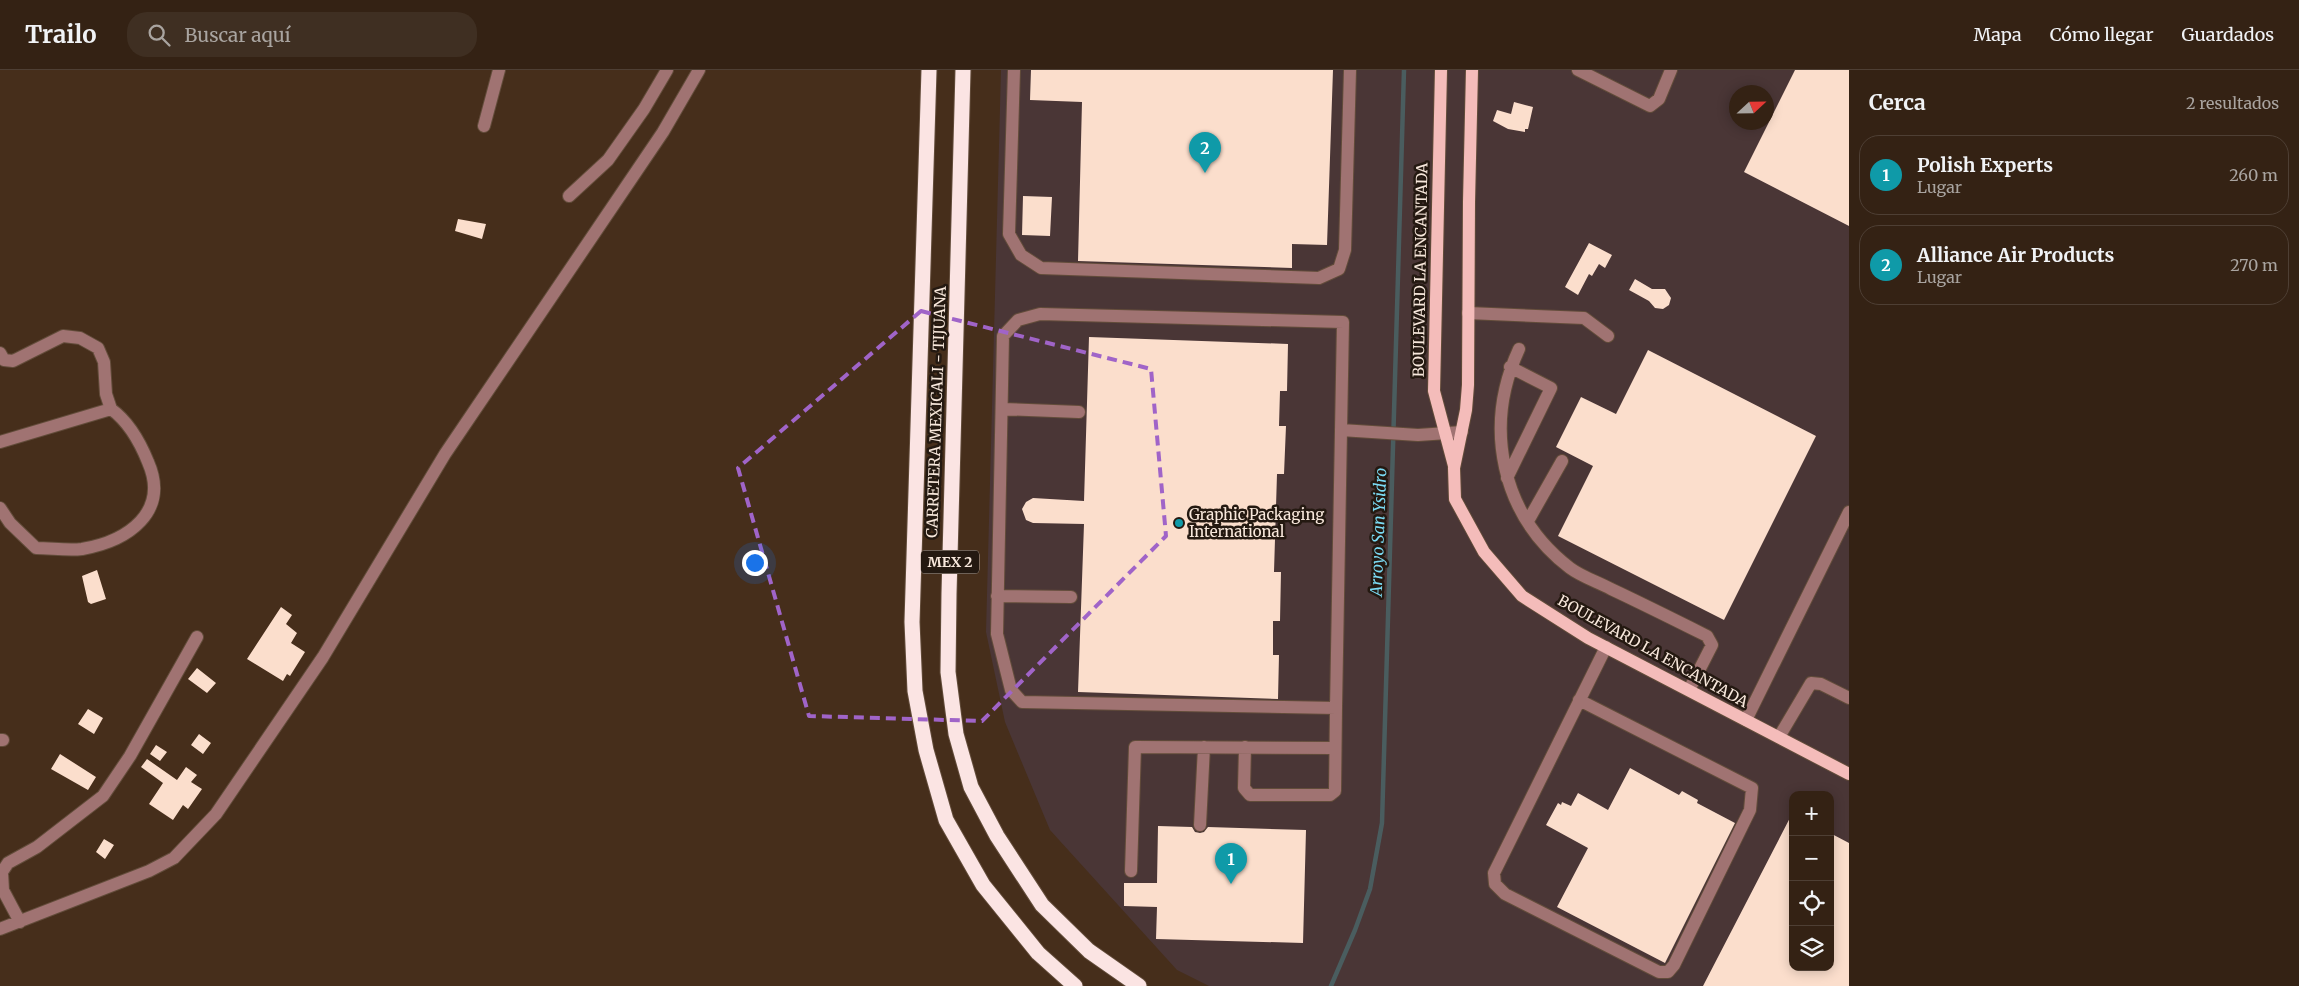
<!DOCTYPE html>
<html lang="es">
<meta charset="utf-8">
<style>
body{margin:0;font-family:Merriweather,serif;background:#3f2f22;color:#f1f3f6}
.controls{position:absolute;right:15px;bottom:15px;display:grid;overflow:hidden;border-radius:10px;box-shadow:0 2px 12px #0003}
.controls button{width:45px;height:45px;display:grid;place-items:center;padding:0;border:0;border-bottom:1px solid #4e3f34;background:#342214;color:#f1f3f6;font:25px sans-serif}
.compass{position:absolute;left:1729px;top:15px;width:45px;height:45px;border-radius:50%;background:#342214;box-shadow:0 2px 12px #0003;rotate:68deg}
.you{position:absolute;left:754px;top:492px;width:18px;height:18px;margin:-12px;border:4px solid #fff;border-radius:50%;background:#1a73e8;box-shadow:0 0 0 8px #1a73e833}
.badge{display:grid;place-items:center;width:32px;height:32px;border-radius:50%;background:#d93025;color:#fff;font-size:16px;font-weight:700}
.pin{position:absolute;translate:-50% -41px;filter:drop-shadow(0 1px 2px #0008)}
.pin::after{content:'';position:absolute;top:26px;width:18px;height:15px;background:inherit;clip-path:polygon(0 0,100% 0,50% 100%)}
.list{margin:0;padding:0;list-style:none}
h2{display:flex;justify-content:space-between;align-items:center;height:65px;margin:0;padding:0 20px;font-size:21px}
h2 small{font-size:16px;font-weight:400;color:#a9a4a0}
.list li{display:grid;grid-template-columns:32px 1fr auto;gap:15px;align-items:center;box-sizing:border-box;height:80px;margin:0 10px 10px;padding:0 10px;border:1px solid #4e3f34;border-radius:20px}
.list b{display:block;font-size:19px;white-space:nowrap}
.list p{margin:0;font-size:16px;white-space:nowrap;color:#a9a4a0}
.list em{font-size:16px;font-style:normal;color:#a9a4a0}
.icon{flex:none;width:28px;height:28px;fill:none;stroke:currentColor;stroke-width:2;stroke-linecap:round;stroke-linejoin:round}
.map{position:relative;flex:none;width:1849px;height:916px;overflow:hidden}
header{display:flex;align-items:center;gap:30px;box-sizing:border-box;height:70px;padding:0 25px;background:#342214;border-bottom:1px solid #4e3f34}
header strong{font-size:24px}
nav{display:flex;gap:28px;margin-inline-start:auto;font-size:18px}
.search{width:350px;height:45px;background:#3f2f22;display:flex;align-items:center;gap:12px;box-sizing:border-box;padding:0 18px;border-radius:20px;color:#a9a4a0;font-size:19px}
main{display:flex}
aside{flex:1;background:#342214}
.map>svg:first-child{display:block}
.industrial{fill:#4a3636;fill-rule:evenodd}
.lines{fill:none;stroke-linecap:round;stroke-linejoin:round}
.stream{stroke:#4a5d5f;stroke-width:4.5}
.building{fill:#fbdecc}
.minor-casing{stroke:#624c3a;stroke-width:14}
.major-casing{stroke:#624c3a;stroke-width:14}
.highway-casing{stroke:#624c3a;stroke-width:17}
.minor{stroke:#a07372;stroke-width:12}
.major{stroke:#f4bcba;stroke-width:12}
.highway{stroke:#fbe4e3;stroke-width:15}
.marked{fill:none;stroke:#a064c8;stroke-width:4;stroke-dasharray:10 6;stroke-linejoin:round}
.culture-dot{fill:#0f9aa8;stroke:#241911;stroke-width:2}
.labels{text-anchor:middle;dominant-baseline:central;stroke-width:5;stroke-linejoin:round;paint-order:stroke}
.shield{fill:#241911;stroke:#b8aa9f;stroke-width:1}
.shield-label{font-size:14px;font-weight:bold;fill:#f8e8dc}
.street-label{font-size:15px;fill:#f8e8dc;stroke:#241911}
.poi-label{font-size:15px;fill:#f8e8dc;stroke:#241911;text-anchor:start}
.water-label{font-size:16px;font-style:italic;fill:#7bdbf4;stroke:#241911}
</style>
<header>
<strong>Trailo</strong>
<div class="search"><svg class="icon" aria-label="search" viewBox="0 0 24 24"><circle cx="10" cy="10" r="6"/><path d="M15 15l6 6"/></svg>Buscar aquí</div>
<nav><a>Mapa</a><a>Cómo llegar</a><a>Guardados</a></nav>
</header>
<main>
<div class="map">
<svg width="1849" height="916" viewBox="0 0 1849 916">
<rect width="100%" height="100%" fill="#462e1b"/>
<path class="industrial" d="M1001,0H1849V916H1209L1177,900L1050,760L1005,652L986,562ZM1736,22H1766V52H1736ZM1793,725H1830V897H1793Z"/>
<g class="lines">
<path class="stream" d="M1331,916L1355,860L1370,819L1382,753L1404,0"/>
</g>
<path class="building" d="M1031,0H1333L1327,175L1292,174V198L1078,191L1082,32L1030,30Z
M1795,0H1849V156L1744,102Z
M1514,32L1533,37L1528,59H1525V62L1508,59L1493,51L1497,40L1511,44Z
M1023,126L1052,127L1050,166L1022,165Z
M458,149L486,154L482,169L455,161Z
M1589,173L1612,185L1605,198L1599,194L1592,206L1589,204L1578,225L1565,217Z
M1635,209L1652,219H1665L1671,228L1669,235L1663,239L1655,238L1649,231L1629,220Z
M1089,267L1288,274L1287,321H1280L1279,356H1286L1284,404H1277L1274,502H1281L1280,551H1273V585H1279L1278,629L1078,622L1084,454L1033,453L1026,450L1022,439L1026,432L1033,428L1084,431Z
M1648,280L1816,366L1724,550L1558,466L1593,396L1556,377L1581,327L1616,344Z
M97,500L106,529L91,534L88,532L82,506Z
M281,537L292,545L286,554L297,563L291,573L305,582L290,606L287,604L283,611L247,589Z
M197,598L216,613L207,623L188,609Z
M88,639L103,648L94,664L78,654Z
M199,664L211,673L203,684L191,675Z
M156,675L167,682L160,691L150,684Z
M60,684L96,707L88,720L51,699Z
M147,689L177,710L186,697L197,705L191,712L202,719L188,739L183,735L173,750L149,734L163,713L141,697Z
M1630,698L1679,725L1682,721L1698,730L1697,733L1735,753L1665,893L1557,837L1588,778L1546,755L1558,733L1561,735L1562,732L1571,736L1578,723L1608,740Z
M1793,742V897H1830V763L1849,773V916H1703Z
M1158,756L1192,757L1195,762L1200,763L1204,762L1208,757L1306,760L1303,873L1156,869L1157,837L1124,836V813H1157Z
M104,769L114,775L105,789L96,782Z"/>
<g class="lines">
<g class="minor-casing">
<path id="minor" d="M1014,0L1009,164L1021,185L1041,198L1319,208L1339,199L1345,180L1350,0
M1578,0L1650,36L1659,29L1671,0
M484,56L499,0
M569,126L608,90L644,39L667,0
M1468,243L1584,248L1608,266
M1519,279C1483,357 1501,445 1570,498C1582,507 1598,512 1611,519C1643,534 1675,550 1707,566L1712,575L1689,620
M0,283L4,290L13,291L63,266L80,268L98,278L104,292L106,324L111,339
M1002,339L1079,342
M1341,360L1343,252L1040,244L1018,250L1003,266L997,564L1011,620L1022,632L1336,638L1341,360L1418,365L1462,362
M0,372L111,339
M1507,408L1551,318L1510,297
M0,438L10,453L36,478C51,478 68,481 82,479C128,471 170,442 148,392C140,372 129,352 111,339
M1528,451L1562,391
M997,526L1071,527
M1579,630L1752,718L1750,740L1674,895L1668,902H1659L1505,824L1495,814L1494,803L1606,577
M1746,650L1849,442
M1779,667L1811,613L1821,614L1849,628
M0,670H3
M1245,677L1244,718L1250,725H1330L1335,721L1336,638
M1200,755L1204,677
M1131,801L1135,677L1335,678
M20,852L3,820L2,802L8,793L37,777L103,726L130,686L197,567
M0,859L149,801L174,788L216,744L323,587L445,384L663,62L699,0"/>
</g>
<g class="major-casing">
<path id="major" d="M1441,0L1434,321L1454,396
M1472,0L1469,132L1468,315L1466,340L1454,398L1455,429L1484,482L1522,526L1588,568L1849,704"/>
</g>
<g class="highway-casing">
<path id="highway" d="M929,0L912,552L915,621L926,680L946,750L983,815L1038,883L1075,916
M963,0L949,524L948,602L956,664L971,717L997,766L1042,835L1089,881L1139,916"/>
</g>
<use href="#minor" class="minor"/>
<use href="#major" class="major"/>
<use href="#highway" class="highway"/>
</g>
<path class="marked" d="M921,241L1151,299L1166,466L982,651L809,646L738,398Z"/>
<circle class="culture-dot" cx="1179" cy="453" r="5"/>
<g class="labels">
<rect class="shield" x="921" y="480.5" width="58" height="23" rx="4"/>
<g class="shield-label">
<text x="950" y="492">MEX 2</text>
</g>
<g class="street-label">
<text transform="translate(1420 200) rotate(-89)">BOULEVARD LA ENCANTADA</text>
<text transform="translate(936 342) rotate(-88)">CARRETERA MEXICALI - TIJUANA</text>
<text transform="translate(1653 581) rotate(29)">BOULEVARD LA ENCANTADA</text>
</g>
<g class="poi-label">
<text x="1189" y="444">Graphic Packaging<tspan x="1189" dy="17">International</tspan></text>
</g>
<g class="water-label">
<text transform="translate(1378 462) rotate(-88)">Arroyo San Ysidro</text>
</g>
</g>
</svg>
<div class="controls">
<button>+</button>
<button>−</button>
<button><svg class="icon" aria-label="locate" viewBox="0 0 24 24"><circle cx="12" cy="12" r="6"/><path d="M12 2v4M12 18v4M2 12h4M18 12h4"/></svg></button>
<button><svg class="icon" aria-label="layers" viewBox="0 0 24 24"><path d="M12 4l9 5-9 5-9-5zM3 14l9 5 9-5"/></svg></button>
</div>
<svg class="compass" viewBox="-18 -18 36 36"><path d="M0-13l5 13h-10z" fill="#e53935"/><path d="M0 13l5-13h-10z" fill="#a9a4a0"/></svg>
<div class="you"></div>
<div class="pin badge" style="left:1231px;top:814px;background:#0f9aa8">1</div>
<div class="pin badge" style="left:1205px;top:103px;background:#0f9aa8">2</div>
</div>
<aside>
<h2>Cerca<small>2 resultados</small></h2>
<ul class="list">
<li><span class="badge" style="background:#0f9aa8">1</span><div><b>Polish Experts</b><p>Lugar</p></div><em>260 m</em></li>
<li><span class="badge" style="background:#0f9aa8">2</span><div><b>Alliance Air Products</b><p>Lugar</p></div><em>270 m</em></li>
</ul>
</aside>
</main>
